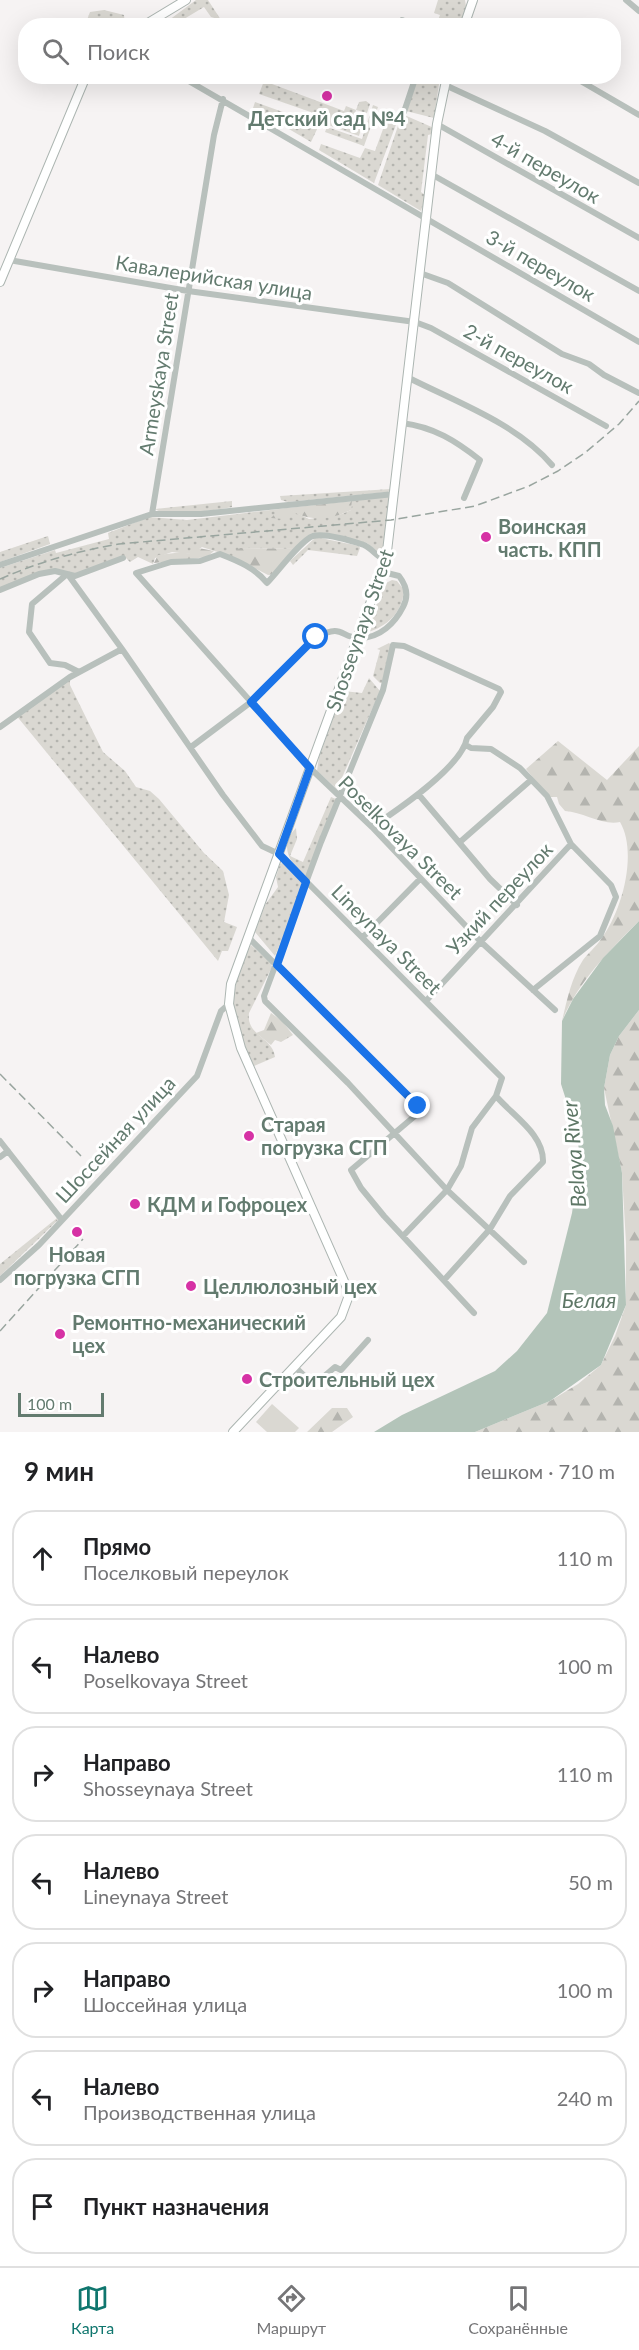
<!DOCTYPE html>
<html lang="ru">
<meta charset="utf-8">
<style>
body{margin:0;font-family:Lato,sans-serif;background:#f2f2f2;color:#202124}
.scale{position:absolute;left:18px;bottom:15px;width:86px;box-sizing:border-box;padding-left:6px;border:3px solid #637b6f;border-top:0;font-size:16px;line-height:21px;white-space:nowrap;color:#637b6f;-webkit-text-stroke:4px #fff;paint-order:stroke}
.stop{position:absolute;width:18px;height:18px;margin:-14px;border:4px solid #1a73e8;border-radius:50%;background:#fff}
.stop.end{background:#1a73e8;border-color:#fff;box-shadow:0 2px 6px #0008}
.list{margin:0;padding:0;list-style:none}
h2{display:flex;justify-content:space-between;align-items:center;height:78px;margin:0;padding:0 24px;font-size:26px}
h2 small{font-size:20px;font-weight:400;color:#757577}
.list li{display:grid;grid-template-columns:39px 1fr auto;gap:18px;align-items:center;box-sizing:border-box;height:96px;margin:0 12px 12px;padding:0 12px;border:2px solid #e0e0e0;border-radius:24px}
.list b{display:block;font-size:22px;white-space:nowrap}
.list p{margin:0;font-size:20px;white-space:nowrap;color:#757577}
.list em{font-size:20px;font-style:normal;color:#757577}
.icon{flex:none;width:33px;height:33px;fill:none;stroke:currentColor;stroke-width:2;stroke-linecap:round;stroke-linejoin:round}
.map{position:relative;flex:none;width:639px;height:1432px;overflow:hidden}
.search{position:absolute;background:#fff;box-shadow:0 6px 24px #0002;left:18px;right:18px;top:18px;height:66px;display:flex;align-items:center;gap:15px;box-sizing:border-box;padding:0 21px;border-radius:24px;color:#757577;font-size:22px}
.sheet{height:834px;background:#fff}
nav{display:flex;justify-content:space-around;align-items:center;box-sizing:border-box;height:84px;border-top:2px solid #e0e0e0;background:#fff;font-size:16px;color:#757577}
nav a{display:grid;justify-items:center;gap:3px}
nav .on{color:#0f766e}
.map>svg:first-child{display:block}
.green{fill:url(#green-dots)}
.forest{fill:url(#forest-firs)}
.pitch{fill:#dad8d2}
.water{fill:#b3c4b9}
.lines{fill:none;stroke-linecap:round;stroke-linejoin:round}
.major-casing{stroke:#acb5b1;stroke-width:10}
.minor{stroke:#b8c0bc;stroke-width:6}
.major{stroke:#fff;stroke-width:8}
.rail{stroke:#99a59f;stroke-width:1.5;stroke-dasharray:9 4.5;stroke-linecap:butt}
.route{stroke:#1a73e8;stroke-width:8}
.poi-dot{fill:#d632a5;stroke:#fff;stroke-width:2}
.labels{text-anchor:middle;dominant-baseline:central;stroke-width:6;stroke-linejoin:round;paint-order:stroke}
.poi-label{font-size:20px;font-weight:bold;fill:#637b6f;stroke:#fff;text-anchor:start}
.street-label{font-size:20px;fill:#637b6f;stroke:#fff}
.water-label{font-size:21px;font-style:italic;fill:#5e7766;stroke:#fff}
</style>
<div class="map">
<svg width="639" height="1432" viewBox="0 0 639 1432">
<defs>
<pattern id="green-dots" width="8" height="8" patternUnits="userSpaceOnUse" patternTransform="scale(1.5)"><rect width="8" height="8" fill="#dad8d2"/><path d="M2 2h.1M6 6h.1" fill="none" stroke="#b4b4af" stroke-width="1.8" stroke-linecap="round"/></pattern>
<pattern id="forest-firs" width="22" height="20" patternUnits="userSpaceOnUse" patternTransform="scale(1.5)"><rect width="22" height="20" fill="#dad8d2"/><path d="M5 1l3.5 6h-7zM16 11l3.5 6h-7z" fill="#b4b4af"/></pattern>
</defs>
<rect width="100%" height="100%" fill="#f6f3f3"/>
<path class="green" d="M196,0H208L221,20L211,17L204,7L174,25L161,26Z
M438,0H465L467,12L462,25H436L440,15L434,13Z
M104,10L124,15L125,25H85L90,12Z
M418,77H440L434,118L406,111Z
M264,81L344,111L346,106L356,110L359,102L366,101L370,104L367,113L356,110L353,121L362,125L359,136L328,125H319L311,142L253,108L255,102L319,125L322,116L259,94Z
M373,105L378,107L364,146L325,132L327,127L362,139Z
M390,110L400,114L374,183L319,150L321,144L360,158L365,148L375,151Z
M402,114L434,128L432,134L428,135L421,192L426,196L421,211L378,185Z
M391,489L388,492L288,502L281,500L280,496Z
M378,497H391L384,548L380,554L367,543L316,535L296,549L240,548L233,557L202,547L189,554L172,552L155,558L153,564L138,557L130,562L124,556L74,575L58,570L0,589V568L55,550L56,553L109,539L108,533L149,517L187,520L287,508L309,519L342,514L351,510L352,501Z
M232,501V507C215,510 167,518 155,509Z
M48,536L50,544L0,562V552Z
M316,537L359,546L360,548L357,556L308,550L293,565L290,561Z
M392,580L397,581L404,590C402,613 388,626 366,633L384,584Z
M389,643L391,645L382,683H380L373,676L380,650L377,649Z
M70,677V685L103,752L125,771L136,787L150,791L159,799L204,853L223,871L229,895L224,922L237,927L228,951H222L218,961L15,714Z
M369,678L380,691L337,789L317,771L319,757L343,691L362,693Z
M331,797L336,799L306,877C290,863 278,847 296,828L297,839L290,856L303,862Z
M285,862L304,885L275,956L255,932L265,905L278,887L276,877L280,864Z
M251,945L271,963L272,967L249,1013C246,1036 273,1037 275,1057L254,1066C238,1031 226,1010 240,971C244,962 246,953 251,945Z
M57,1218L58,1220L0,1276V1264Z"/>
<path class="forest" d="M352,501L351,510C330,520 310,522 290,510L292,515L284,519L271,518L279,510L287,508Z
M193,547L214,551L207,557L154,563L158,555L183,552L189,554Z
M240,548L296,549L274,574L268,575L233,557L234,552Z
M558,741L607,780L639,746V921C609,951 578,982 562,1021C567,1000 571,979 583,960C588,953 596,947 601,939C622,912 638,853 620,822C603,826 583,812 565,811L559,804L557,797H549L526,769Z
M639,1010V1432H475L550,1401L578,1384L601,1365L615,1336L626,1305V1243L622,1173L604,1088L610,1055L619,1036Z
M271,1013L282,1021L293,1035L281,1042L275,1040L271,1045L256,1033L264,1030Z
M332,1408H347L353,1417L332,1432H307Z"/>
<path class="pitch" d="M272,1404L299,1428L295,1432H267L256,1422Z"/>
<path class="water" d="M639,921V1010L619,1036L610,1055L604,1088L605,1105L613,1126L622,1173L626,1305L601,1365L550,1401L475,1432H374L402,1415L495,1371L517,1351L547,1313L572,1213L580,1156L576,1131L561,1084L562,1021L573,999L603,958Z"/>
<g class="lines">
<g class="major-casing">
<path id="major" d="M143,26L186,0
M464,26L473,0
M0,282L86,76
M233,1432L341,1317L348,1298L347,1288L241,1048L229,1004L231,984L386,560L437,124L447,76"/>
</g>
<path class="minor" d="M626,0L639,11
M402,20L417,26
M466,21L477,26
M180,76L639,342
M572,76L639,115
M445,85L545,131L639,183
M404,112L416,76
M437,124L639,238
M431,174L639,291
M9,260L188,291L415,322L431,328L606,426
M420,273L448,283L562,354L589,364L604,375L639,393
M407,377C456,402 516,423 552,465
M402,423C434,427 456,441 480,460L464,498
M152,514L214,135L223,99
M386,560C376,557 373,549 364,545C352,541 325,533 313,536C301,540 277,573 267,583C255,568 238,561 220,554L200,561L171,562L136,573L310,768L372,827L481,942L555,1010
M0,565L152,514H201L394,494
M66,575L32,604L29,632L50,663L65,665L79,672
M69,576L122,649L223,795L262,846L279,854L502,1078L496,1096L472,1128L461,1166L447,1190L403,1236
M0,590L39,574L55,571L75,576L123,558
M0,727L70,677L122,649
M466,745L471,748L491,749L520,768L547,796L571,844L611,885L616,897L600,936L533,990
M191,747L251,702L316,637C345,623 339,638 360,638C380,638 395,623 403,607C409,596 406,585 399,576L383,572
M419,795L490,879L517,905
M372,827C396,811 462,767 467,738L493,707L501,692L499,689L404,646L393,645L383,690L321,842L264,996L265,1001L348,1083L447,1190L524,1262
M460,842L531,780
M248,937L418,1106L419,1111L416,1115L351,1170L361,1188L384,1216L474,1313
M363,937L420,879
M426,1001L571,844
M0,1141L62,1220
M0,1157L8,1151
M445,1279L490,1229L510,1196L543,1162C544,1134 513,1116 496,1096
M0,1280L39,1245L197,1076L221,1011L229,1004
M295,1367L314,1385L335,1367L341,1370L368,1340"/>
<use href="#major" class="major"/>
<path class="rail" d="M0,579C39,562 77,551 119,544L391,520L475,506L529,486L558,471L586,452L619,424L639,401
M0,1074L81,1156
M0,1331L83,1239"/>
</g>
<g class="lines">
<path class="route" d="M316,637L251,702L310,768L279,854L306,882L277,965L418,1106"/>
</g>
<g class="poi-dot">
<circle cx="327" cy="96" r="6"/>
<circle cx="486" cy="537" r="6"/>
<circle cx="249" cy="1136" r="6"/>
<circle cx="135" cy="1204" r="6"/>
<circle cx="77" cy="1232" r="6"/>
<circle cx="191" cy="1286" r="6"/>
<circle cx="60" cy="1334" r="6"/>
<circle cx="247" cy="1379" r="6"/>
</g>
<g class="labels">
<g class="poi-label">
<text x="327" y="118" text-anchor="middle">Детский сад №4</text>
<text x="498" y="526">Воинская<tspan x="498" dy="23">часть. КПП</tspan></text>
<text x="261" y="1124">Старая<tspan x="261" dy="23">погрузка СГП</tspan></text>
<text x="147" y="1204">КДМ и Гофроцех</text>
<text x="77" y="1254" text-anchor="middle">Новая<tspan x="77" dy="23">погрузка СГП</tspan></text>
<text x="203" y="1286">Целлюлозный цех</text>
<text x="72" y="1322">Ремонтно-механический<tspan x="72" dy="23">цех</tspan></text>
<text x="259" y="1379">Строительный цех</text>
</g>
<g class="street-label">
<text transform="translate(546 167) rotate(30)">4-й переулок</text>
<text transform="translate(541 265) rotate(30)">3-й переулок</text>
<text transform="translate(214 277) rotate(9)">Кавалерийская улица</text>
<text transform="translate(519 358) rotate(29)">2-й переулок</text>
<text transform="translate(158 374) rotate(-81)">Armeyskaya Street</text>
<text transform="translate(359 630) rotate(-71)">Shosseynaya Street</text>
<text transform="translate(401 837) rotate(45)">Poselkovaya Street</text>
<text transform="translate(499 898) rotate(-47)">Узкий переулок</text>
<text transform="translate(387 939) rotate(45)">Lineynaya Street</text>
<text transform="translate(115 1139) rotate(-47)">Шоссейная улица</text>
</g>
<g class="water-label">
<text transform="translate(573 1154) rotate(-95)">Belaya River</text>
<text x="589" y="1299">Белая</text>
</g>
</g>
</svg>
<div class="scale">100 m</div>
<div class="stop" style="left:316px;top:637px"></div>
<div class="stop end" style="left:418px;top:1106px"></div>
<div class="search"><svg class="icon" aria-label="search" viewBox="0 0 24 24"><circle cx="10" cy="10" r="6"/><path d="M15 15l6 6"/></svg>Поиск</div>
</div>
<section class="sheet">
<h2>9 мин<small>Пешком · 710 m</small></h2>
<ul class="list">
<li><svg class="icon" aria-label="ahead" viewBox="0 0 24 24"><path d="M12 20V5M6 11l6-6 6 6"/></svg><div><b>Прямо</b><p>Поселковый переулок</p></div><em>110 m</em></li>
<li><svg class="icon" aria-label="left" viewBox="0 0 24 24"><path d="M17 20v-9H6M10 6l-5 5 5 5"/></svg><div><b>Налево</b><p>Poselkovaya Street</p></div><em>100 m</em></li>
<li><svg class="icon" aria-label="right" viewBox="0 0 24 24"><path d="M7 20v-9h11M14 6l5 5-5 5"/></svg><div><b>Направо</b><p>Shosseynaya Street</p></div><em>110 m</em></li>
<li><svg class="icon" aria-label="left" viewBox="0 0 24 24"><path d="M17 20v-9H6M10 6l-5 5 5 5"/></svg><div><b>Налево</b><p>Lineynaya Street</p></div><em>50 m</em></li>
<li><svg class="icon" aria-label="right" viewBox="0 0 24 24"><path d="M7 20v-9h11M14 6l5 5-5 5"/></svg><div><b>Направо</b><p>Шоссейная улица</p></div><em>100 m</em></li>
<li><svg class="icon" aria-label="left" viewBox="0 0 24 24"><path d="M17 20v-9H6M10 6l-5 5 5 5"/></svg><div><b>Налево</b><p>Производственная улица</p></div><em>240 m</em></li>
<li><svg class="icon" aria-label="arrive" viewBox="0 0 24 24"><path d="M6 21V4h12l-3 4 3 4H6"/></svg><div><b>Пункт назначения</b></div></li>
</ul>
</section>
<nav>
<a class="on"><svg class="icon" aria-label="map" viewBox="0 0 24 24"><path d="M3 6l6-2 6 2 6-2v14l-6 2-6-2-6 2zM9 4v14M15 6v14"/></svg>Карта</a>
<a><svg class="icon" aria-label="directions" viewBox="0 0 24 24"><path d="M12 3l9 9-9 9-9-9zM9 14v-3h6M13 9l2 2-2 2"/></svg>Маршрут</a>
<a><svg class="icon" aria-label="saved" viewBox="0 0 24 24"><path d="M7 4h10v16l-5-4-5 4z"/></svg>Сохранённые</a>
</nav>
